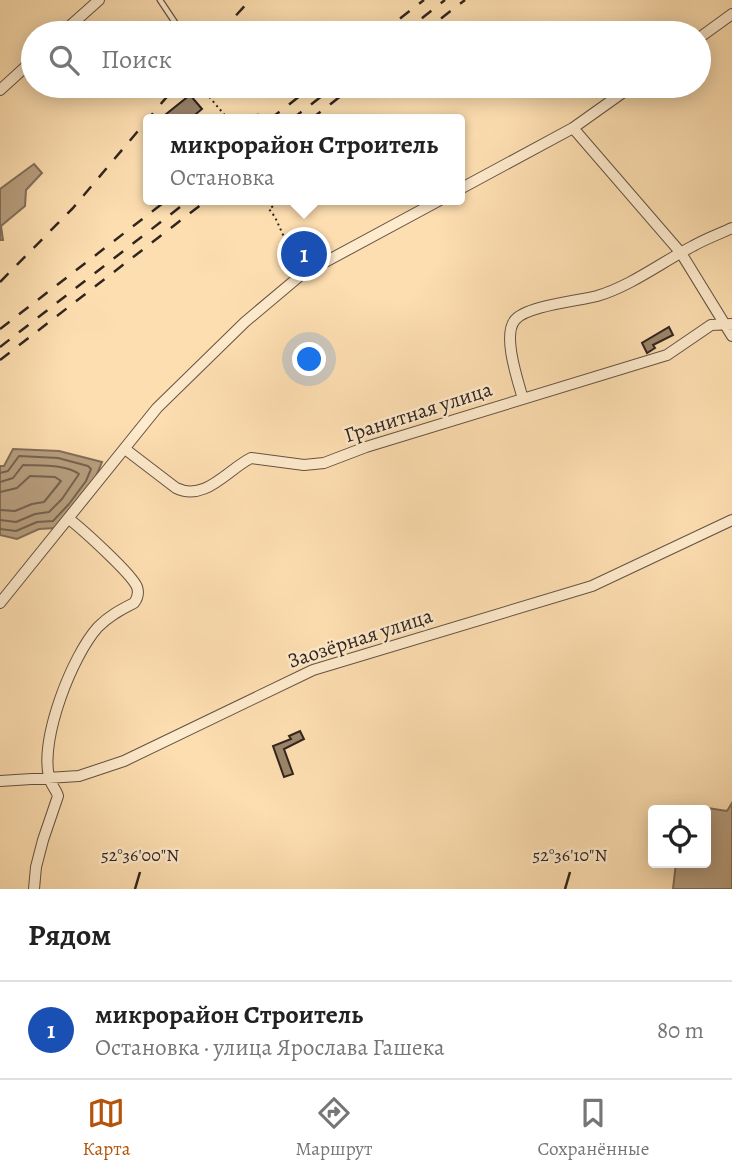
<!DOCTYPE html>
<html lang="ru">
<meta charset="utf-8">
<style>
body{margin:0;font-family:Alegreya,serif;background:#f6f6f6;color:#222}
.controls{position:absolute;right:21px;bottom:21px;display:grid;overflow:hidden;border-radius:7px;box-shadow:0 4px 18px #0003}
.controls button{width:63px;height:63px;display:grid;place-items:center;padding:0;border:0;border-bottom:2px solid #e0e0e0;background:#fff;color:#222;font:35px sans-serif}
.you{position:absolute;left:310px;top:360px;width:24px;height:24px;margin:-18px;border:5px solid #fff;border-radius:50%;background:#1a73e8;box-shadow:0 0 0 10px #1a73e833}
.badge{display:grid;place-items:center;width:46px;height:46px;border-radius:50%;background:#b45309;color:#fff;font-size:23px;font-weight:700}
.pin{position:absolute;translate:-50% -50%;border:4px solid #fff;box-shadow:0 2px 7px #0006}
.popup{position:absolute;left:143px;top:114px;width:322px;height:91px;box-sizing:border-box;display:grid;place-content:center;border-radius:7px;background:#fff;filter:drop-shadow(0 2px 5px #0005);font-size:23px;white-space:nowrap;color:#767676}
.popup b{font-size:26px;color:#222}
.popup::after{content:'';position:absolute;left:50%;top:100%;margin-left:-14px;border:14px solid transparent;border-top-color:#fff}
.list{margin:0;padding:0;list-style:none}
h2{display:flex;justify-content:space-between;align-items:center;height:91px;margin:0;padding:0 28px;font-size:30px}
h2 small{font-size:23px;font-weight:400;color:#767676}
.list li{display:grid;grid-template-columns:46px 1fr auto;gap:21px;align-items:center;box-sizing:border-box;height:98px;padding:0 28px;border-top:2px solid #e0e0e0}
.list b{display:block;font-size:26px;white-space:nowrap}
.list p{margin:0;font-size:23px;white-space:nowrap;color:#767676}
.list em{font-size:23px;font-style:normal;color:#767676}
.icon{flex:none;width:38px;height:38px;fill:none;stroke:currentColor;stroke-width:2;stroke-linecap:round;stroke-linejoin:round}
.map{position:relative;flex:none;width:732px;height:889px;overflow:hidden}
.search{position:absolute;background:#fff;box-shadow:0 4px 18px #0003;left:21px;right:21px;top:21px;height:77px;display:flex;align-items:center;gap:18px;box-sizing:border-box;padding:0 24px;border-radius:38px;color:#767676;font-size:26px}
.sheet{height:189px;background:#fff}
nav{display:flex;justify-content:space-around;align-items:center;box-sizing:border-box;height:98px;border-top:2px solid #e0e0e0;background:#fff;font-size:19px;color:#767676}
nav a{display:grid;justify-items:center;gap:4px}
nav .on{color:#b45309}
.map>svg:first-child{display:block}
.water{fill:#b89f7f;stroke:#826e59;stroke-width:2}
.lines{fill:none;stroke-linecap:round;stroke-linejoin:round}
.shore{stroke:#74624f;stroke-width:2}
.building{fill:#9b856a;stroke:#31251f;stroke-width:2}
.service-casing{stroke:#645343;stroke-width:7}
.minor-casing{stroke:#645343;stroke-width:12}
.path{stroke:#31251f;stroke-width:2;stroke-dasharray:2 3.5;stroke-linecap:butt}
.service{stroke:#feeacc;stroke-width:4.5}
.minor{stroke:#feeacc;stroke-width:10}
.rail{stroke:#31251f;stroke-width:2.5;stroke-dasharray:12 12;stroke-linecap:butt}
.ticks{fill:none;stroke:#31251f;stroke-width:2.5}
.labels{text-anchor:middle;dominant-baseline:central;stroke-width:5;stroke-linejoin:round;paint-order:stroke}
.street-label{font-size:21px;fill:#31251f;stroke:#feeacc}
.ticks-label{font-size:18px;text-anchor:middle;fill:#31251f;stroke:#feeacc;stroke-width:5;stroke-linejoin:round;paint-order:stroke}
</style>
<div class="map">
<svg width="732" height="889" viewBox="0 0 732 889">
<rect width="100%" height="100%" fill="#fddeb0"/>
<filter id="stains"><feTurbulence type="fractalNoise" baseFrequency=".00286" numOctaves="4"/><feColorMatrix values="0 0 0 0 .2 0 0 0 0 .09 0 0 0 0 .02 0 0 0 .5 -.17"/></filter>
<radialGradient id="worn" r=".72"><stop offset=".6" stop-color="#630" stop-opacity="0"/><stop offset="1" stop-color="#630" stop-opacity=".3"/></radialGradient>
<path class="water" d="M34,164L42,173L26,190L25,206L1,226L3,240H0V189Z
M13,449L59,451L102,462L93,484L56,528L39,529L17,539L0,535V466H4Z
M732,803V889H673L676,863H706V810H695L694,806L727,811Z"/>
<g class="lines">
<path class="shore" d="M0,473L8,471L19,456L58,458L88,466L91,469L86,481L69,504L53,521L37,522L16,531L0,529
M0,482L13,478L23,465C41,466 65,464 79,474L62,499L49,512L35,514L16,522L0,520
M0,492L17,488L30,476L55,477L61,481L44,502L32,504L15,511L0,510"/>
</g>
<path class="building" d="M190,95L202,109L190,119H160Z
M669,327L673,335L653,345L655,348L647,353L642,343Z
M300,731L304,739L284,749L293,774L284,777L273,746L291,739L289,736Z"/>
<g class="lines">
<g class="service-casing">
<path id="service" d="M160,0L182,33"/>
</g>
<g class="minor-casing">
<path id="minor" d="M62,33L99,0
M699,38L732,14
M0,90L33,60
M573,128L681,253L732,336
M460,189L573,128L632,86
M523,399C518,381 502,335 515,320C526,306 578,301 597,296C631,286 662,262 693,246C705,239 719,234 732,228
M125,449L176,488C205,502 227,470 251,458L304,465L324,463L366,447L667,355L711,325L732,324
M0,603L157,408L245,322L301,275L440,200
M0,781L79,776L124,761L313,670L592,586L732,520
M34,889L36,867L43,840L58,796C56,789 50,784 49,777C40,738 72,656 98,627C109,616 120,610 134,603C137,599 139,593 137,587C132,574 82,529 69,519"/>
</g>
<path class="path" d="M215,86L206,93L228,119
M253,119L261,112
M282,200L269,209L275,217L298,268"/>
<use href="#service" class="service"/>
<use href="#minor" class="minor"/>
<path class="rail" d="M220,33L250,0
M381,33L424,0
M403,33L445,0
M422,33L465,0
M270,119L313,86
M292,119L335,86
M311,119L354,86
M0,282L73,208L176,86
M0,329L167,200
M0,347L189,200
M0,360L207,200"/>
</g>
<path class="ticks" d="M135,889L140,872M565,889L570,872"/>
<g class="labels">
<g class="street-label">
<text transform="translate(418 412) rotate(-18)">Гранитная улица</text>
<text transform="translate(360 638) rotate(-18)">Заозёрная улица</text>
</g>
</g>
<g class="ticks-label">
<text x="140" y="861">52°36'00"N</text>
<text x="570" y="861">52°36'10"N</text>
</g>
<rect width="100%" height="100%" filter="url(#stains)"/>
<rect width="100%" height="100%" fill="url(#worn)"/>
</svg>
<div class="controls">
<button><svg class="icon" aria-label="locate" viewBox="0 0 24 24"><circle cx="12" cy="12" r="6"/><path d="M12 2v4M12 18v4M2 12h4M18 12h4"/></svg></button>
</div>
<div class="you"></div>
<div class="pin badge" style="left:304px;top:254px;background:#1a4fb4">1</div>
<div class="popup"><b>микрорайон Строитель</b>Остановка</div>
<div class="search"><svg class="icon" aria-label="search" viewBox="0 0 24 24"><circle cx="10" cy="10" r="6"/><path d="M15 15l6 6"/></svg>Поиск</div>
</div>
<section class="sheet">
<h2>Рядом<small></small></h2>
<ul class="list">
<li><span class="badge" style="background:#1a4fb4">1</span><div><b>микрорайон Строитель</b><p>Остановка · улица Ярослава Гашека</p></div><em>80 m</em></li>
</ul>
</section>
<nav>
<a class="on"><svg class="icon" aria-label="map" viewBox="0 0 24 24"><path d="M3 6l6-2 6 2 6-2v14l-6 2-6-2-6 2zM9 4v14M15 6v14"/></svg>Карта</a>
<a><svg class="icon" aria-label="directions" viewBox="0 0 24 24"><path d="M12 3l9 9-9 9-9-9zM9 14v-3h6M13 9l2 2-2 2"/></svg>Маршрут</a>
<a><svg class="icon" aria-label="saved" viewBox="0 0 24 24"><path d="M7 4h10v16l-5-4-5 4z"/></svg>Сохранённые</a>
</nav>
